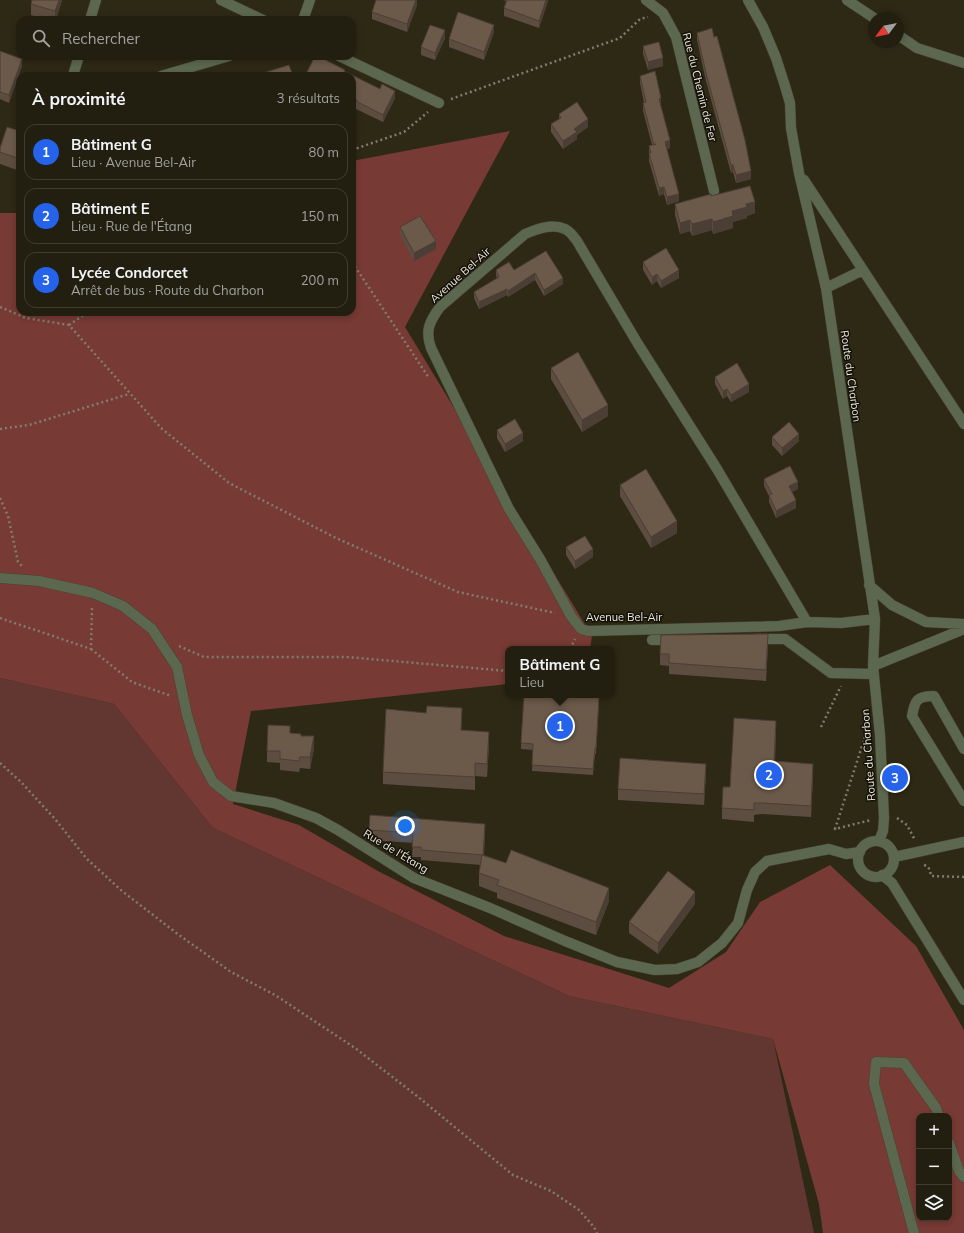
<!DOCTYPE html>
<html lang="fr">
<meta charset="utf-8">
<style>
body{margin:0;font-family:Mulish,sans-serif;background:#2a2719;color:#f1f3f6}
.controls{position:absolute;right:12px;bottom:12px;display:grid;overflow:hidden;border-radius:8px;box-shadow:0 2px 6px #0003}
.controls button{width:36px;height:36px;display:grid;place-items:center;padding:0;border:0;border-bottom:1px solid #3f3d30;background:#221f10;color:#f1f3f6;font:20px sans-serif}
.compass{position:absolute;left:868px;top:12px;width:36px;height:36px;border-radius:50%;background:#221f10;box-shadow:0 2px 6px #0003;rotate:238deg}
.you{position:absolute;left:405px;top:826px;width:14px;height:14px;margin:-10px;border:3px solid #fff;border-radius:50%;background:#1a73e8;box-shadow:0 0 0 6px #1a73e833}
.badge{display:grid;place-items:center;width:26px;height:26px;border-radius:50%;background:#2563eb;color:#fff;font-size:13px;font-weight:700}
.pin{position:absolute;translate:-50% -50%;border:2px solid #fff;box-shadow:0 1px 4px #0006}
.popup{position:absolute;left:505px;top:646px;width:110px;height:52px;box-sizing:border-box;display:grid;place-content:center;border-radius:8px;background:#221f10;filter:drop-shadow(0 1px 3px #0005);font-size:13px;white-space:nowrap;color:#a2a29f}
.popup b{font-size:15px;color:#f1f3f6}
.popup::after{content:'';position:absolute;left:50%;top:100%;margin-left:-8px;border:8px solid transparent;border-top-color:#221f10}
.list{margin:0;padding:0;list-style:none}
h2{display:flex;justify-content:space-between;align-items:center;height:52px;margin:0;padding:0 16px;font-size:17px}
h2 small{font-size:13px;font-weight:400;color:#a2a29f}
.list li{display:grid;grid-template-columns:26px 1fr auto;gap:12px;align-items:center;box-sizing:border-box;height:56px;margin:0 8px 8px;padding:0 8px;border:1px solid #3f3d30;border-radius:12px}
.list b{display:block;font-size:15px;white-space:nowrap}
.list p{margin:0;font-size:13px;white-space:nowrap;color:#a2a29f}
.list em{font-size:13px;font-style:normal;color:#a2a29f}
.icon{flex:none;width:22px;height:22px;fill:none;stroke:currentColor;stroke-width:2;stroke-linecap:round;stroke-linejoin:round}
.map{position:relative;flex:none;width:964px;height:1233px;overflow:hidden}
.search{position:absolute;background:#221f10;box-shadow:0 2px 6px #0003;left:16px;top:16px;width:340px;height:44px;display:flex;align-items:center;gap:10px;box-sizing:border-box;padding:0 14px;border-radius:12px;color:#a2a29f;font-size:15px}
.panel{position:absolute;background:#221f10;box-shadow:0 2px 6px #0003;left:16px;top:72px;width:340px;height:244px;border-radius:12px}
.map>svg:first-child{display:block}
.green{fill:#623732}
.forest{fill:#773a34;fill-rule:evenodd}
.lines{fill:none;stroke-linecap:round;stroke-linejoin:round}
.minor-casing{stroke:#494431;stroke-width:11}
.path{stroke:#817d6c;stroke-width:2.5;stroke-dasharray:2 3;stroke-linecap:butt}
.minor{stroke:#5c674f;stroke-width:10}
.wall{fill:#5c4d40}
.shaded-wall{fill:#4b3e34}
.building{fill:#6b594a;stroke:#4b3e34}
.labels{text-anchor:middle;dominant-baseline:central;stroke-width:3;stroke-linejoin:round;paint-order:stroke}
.street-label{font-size:11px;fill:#edeade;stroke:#141109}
</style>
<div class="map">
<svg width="964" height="1233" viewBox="0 0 964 1233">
<rect width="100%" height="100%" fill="#2e2915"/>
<path class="green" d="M0,678L114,704L213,828L569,996L773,1039L814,1233H0Z"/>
<path class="forest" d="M510,131L405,327L592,636L590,649H508V684L251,711L233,804L299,825L378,871L504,936L669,988L726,952L760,902L830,865L916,946L964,1030V1233H823L819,1204L773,1039L569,996L213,828L114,704L0,678V213H20V312H352V161ZM919,1116H949V1218H919Z"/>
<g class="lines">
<g class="minor-casing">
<path id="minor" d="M221,0L263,20
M646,0L663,13L676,37L714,191
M748,0L763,27L776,58L785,86L790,103L791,128L799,173L826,288L875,619L873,666L880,735L884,818L883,831L879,841
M847,0L874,18
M90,20L96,0
M303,20L310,0
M898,35L917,48L964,63
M339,56L439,103
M75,76L74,72L79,56
M161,76L229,56
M804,180L964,424
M826,288L863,270
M0,578L39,581L93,593L123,606L152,629L177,667L187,715L199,755L213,782L231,796L274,803L316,818L338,830L414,878L490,908L565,941L617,962L655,970L677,969L698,962L722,943L738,923L747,890L755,872L767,861L829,849L846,854L860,852
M869,585L892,605L926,622L964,624
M807,622L717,469L638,344L577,241C574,237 570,231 565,229C552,223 537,229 525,234L440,307C429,322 425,331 431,348L509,509L540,559L571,616L581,629L588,631L779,626L807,622L841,623L875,619
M756,639H785L831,673L874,674
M652,640H674
M873,666L964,629
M964,749L934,696C916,696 915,701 912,716L964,801
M858 859a18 18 0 1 1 36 0a18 18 0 1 1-36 0Z
M894,857L964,842
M882,875L892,883L964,1000
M949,1143L959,1171L964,1177
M914,1233L874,1084L876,1062L904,1063L936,1108L939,1116"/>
</g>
<path class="path" d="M451,99L620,38L640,19L648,17
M352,150L404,132L428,112
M352,262L429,378
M0,307L26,318L69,325L161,428L229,483L336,538L458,592L555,613
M69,325L88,312
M0,429L29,425L129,394
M0,498L8,516L18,562L23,567
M0,618L91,649L92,606
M179,646L204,657H347L508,671
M91,649L132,682L171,696
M570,649L575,639
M821,727L841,686
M865,737L835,829L871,820
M0,763L21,782L55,819L87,859L122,891L179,935L231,972L275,995L355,1048L417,1096L513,1175L551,1191L579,1210L594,1227L597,1233
M897,818L907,825L915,840
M924,865C930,867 930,871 931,876L964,877"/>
<use href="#minor" class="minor"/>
</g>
<path class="wall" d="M62,0L56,20H46L31,15V4Z
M417,0V5L407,32L372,19V12Z
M503,0H548V1L539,28L504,16V8L506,1Z
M494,32L484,60L449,47V39Z
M697,33L751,179L736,183L733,172L731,173L706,81L697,40Z
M445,38L435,60L421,55V47Z
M643,46L663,66L648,70L643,54Z
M0,51L22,66L9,103L0,99Z
M345,72L395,98L383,122L356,109V107L352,105V76H306V74Z
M640,76L661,106L670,148L667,149L679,201L667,205L664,194L659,196L649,161V146L652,145L643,111V103H644L640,83Z
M559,114L588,127L577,135V139L563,149L551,132V124L559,119Z
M20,130V171L0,164V148Z
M711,196L755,213L747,216V218L733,222V228L713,234L712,230L692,236L690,231L680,234L675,215V204Z
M400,227L436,249L414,261L400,235Z
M546,251L563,284L544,296L535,280L508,297L507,295L479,309L474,298V292L497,278L496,276V270H514Z
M643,262L679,278L661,288L657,281L652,285L643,270Z
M551,368L608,416L582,432L551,379Z
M715,377L749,392L731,402L727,396L723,399L715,384Z
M497,430L523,441L505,452L497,438Z
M772,437L799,441L782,456L772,445Z
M764,479L798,489L792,492L796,508L776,518L769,502V496L764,486Z
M620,485L677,533L651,548L620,496Z
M566,547L593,557L575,569L566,555Z
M768,646L766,681L669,674V666L660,665V654Z
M599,703L596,754H595L593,775L532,771L533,750L521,749V743Z
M462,721L461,730L489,745L487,777L475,776V790L383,784V772Z
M776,732L775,761L813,776L811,817L762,814L754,815V822L722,819V808L730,787Z
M290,733L301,736L314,748L310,769L300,768L299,772L280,770V763L267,762V751Z
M706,775L704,805L618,800V789Z
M369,830L485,834L484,855L609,901L596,935L497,898V893L479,886V873L481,865L421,860V857H412L413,843L369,840Z
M695,904L658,954L629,933V922Z"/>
<path class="shaded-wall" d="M59,0H62L56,20H55V11Z
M416,0H417V5L407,32V24Z
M546,0H548V1L539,28V21Z
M494,25V32L484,60V52Z
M445,30V38L435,60V53Z
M663,58V66L648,70V62Z
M22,59V66L9,103V95Z
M395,91V98L383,122V115Z
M661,98V106L659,107V99Z
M588,119V127L577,135V139L563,149V141L574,129Z
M670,140V148L665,149V142Z
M731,165H733V172L731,173Z
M751,171V179L736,183V175Z
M664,187V194L659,196V188Z
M679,194V201L667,205V197Z
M755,202V213L747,216V218L733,222V228L713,234V222L732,211L746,204Z
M712,219V230L692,236V224Z
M690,220V231L680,234V223Z
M436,241V249L414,261V253Z
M679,270V278L661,288V281Z
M535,273V280L508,297V291Z
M657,274V281L652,285V277Z
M563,278V284L544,296V290Z
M507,289V295L479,309V302Z
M749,384V392L731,402V395Z
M727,389V396L723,399V391Z
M608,405V416L582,432V420Z
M523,433V441L505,452V444Z
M799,434V441L782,456V448Z
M798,482V489L789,493V486Z
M796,500V508L776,518V511Z
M677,521V533L651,548V537Z
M593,549V557L575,569V561Z
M768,634V646L766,681V670Z
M776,721V732L774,773V761Z
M489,732V745L487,777V764Z
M314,736V748L310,769V757Z
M706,764V775L704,805V794Z
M813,764V776L811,817V806Z
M485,824V834L483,865V855Z
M609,888V901L596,935V922Z
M695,892V904L658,954V943Z"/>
<path class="building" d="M32,0H59L55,11L31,4Z
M376,0H416L407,24L372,12Z
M507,0H546L539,21L504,8Z
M458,12L494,25L484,52L449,39Z
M430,25L445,30L435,53L421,47Z
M712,28L714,37L717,36L745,140L751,171L736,175L733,165H731L706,73L697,33Z
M659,42L663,58L648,62L643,46Z
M0,51L22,59L9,95L0,92Z
M315,56H318L345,70L344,71L380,89L382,84L395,91L383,115L356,101L357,100L352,97V76H309L306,74Z
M289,65L293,76H264L263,73Z
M655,71L661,98L659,99L670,140L665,142L679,194L667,197L664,187L659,188L649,153H651L649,146L656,144L654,145L643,103L646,102L640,76Z
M577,102L588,119L574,129L577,132L563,141L551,124L561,118L559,114Z
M7,127L20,131V130V159L0,152V148Z
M750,186L755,202L746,204L747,207L732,211L733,216L713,222L712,219L692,224L690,220L680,223L675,204L711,194V196Z
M420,216L436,241L414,253L400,227Z
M666,248L679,270L661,281L657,274L652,277L643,262Z
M546,251L563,278L544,290L535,273L508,291L507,289L479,302L474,292L499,277L496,270L509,262L514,270Z
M578,352L608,405L582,420L551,368Z
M737,363L749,384L731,395L727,389L723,391L715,377Z
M515,419L523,433L505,444L497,430Z
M789,422L799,434L782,448L772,437Z
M790,466L798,482L789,486L796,500L776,511L769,495L772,494L764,479Z
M646,469L677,521L651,537L620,485Z
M585,536L593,549L575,561L566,547Z
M768,634L766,670L669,663V654H660L661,635Z
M524,695H571L599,697L596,748H595L593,769L532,765L533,744L521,743Z
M427,706L462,708L461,730L489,732L487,764L475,763V777L383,772L386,709L426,713Z
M734,718L776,721L774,761L813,764L811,806L762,803H754V810L722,808L723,787H730Z
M268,725L290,726V733L301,734V736H314L310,757H300L299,761L280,759V751H267Z
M620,758L706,764L704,794L618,789Z
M370,815L485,824L483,855L421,850V847H412L413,833L369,830Z
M511,850L609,888L596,922L497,885L499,880L479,873L482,855L506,863Z
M668,871L695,892L658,943L629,922Z"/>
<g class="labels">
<g class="street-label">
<text transform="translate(700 87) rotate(76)">Rue du Chemin de Fer</text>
<text transform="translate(460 275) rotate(-42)">Avenue Bel-Air</text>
<text transform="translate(851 376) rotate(82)">Route du Charbon</text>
<text x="624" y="617">Avenue Bel-Air</text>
<text transform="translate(868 755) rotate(-94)">Route du Charbon</text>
<text transform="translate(396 851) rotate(31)">Rue de l'Étang</text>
</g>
</g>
</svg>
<div class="controls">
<button>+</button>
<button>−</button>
<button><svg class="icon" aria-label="layers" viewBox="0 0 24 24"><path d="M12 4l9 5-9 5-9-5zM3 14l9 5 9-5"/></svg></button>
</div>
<svg class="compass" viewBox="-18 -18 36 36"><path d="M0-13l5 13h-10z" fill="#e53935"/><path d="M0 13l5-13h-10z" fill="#a2a29f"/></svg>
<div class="you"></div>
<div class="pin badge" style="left:560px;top:726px">1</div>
<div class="popup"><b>Bâtiment G</b>Lieu</div>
<div class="pin badge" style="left:769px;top:775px">2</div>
<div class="pin badge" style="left:895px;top:778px">3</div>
<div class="search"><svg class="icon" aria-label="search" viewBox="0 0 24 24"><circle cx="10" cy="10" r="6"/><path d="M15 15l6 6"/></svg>Rechercher</div>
<section class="panel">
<h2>À proximité<small>3 résultats</small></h2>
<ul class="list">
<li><span class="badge">1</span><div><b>Bâtiment G</b><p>Lieu · Avenue Bel-Air</p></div><em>80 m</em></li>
<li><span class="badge">2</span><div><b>Bâtiment E</b><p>Lieu · Rue de l'Étang</p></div><em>150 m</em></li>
<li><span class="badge">3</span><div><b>Lycée Condorcet</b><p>Arrêt de bus · Route du Charbon</p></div><em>200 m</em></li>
</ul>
</section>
</div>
